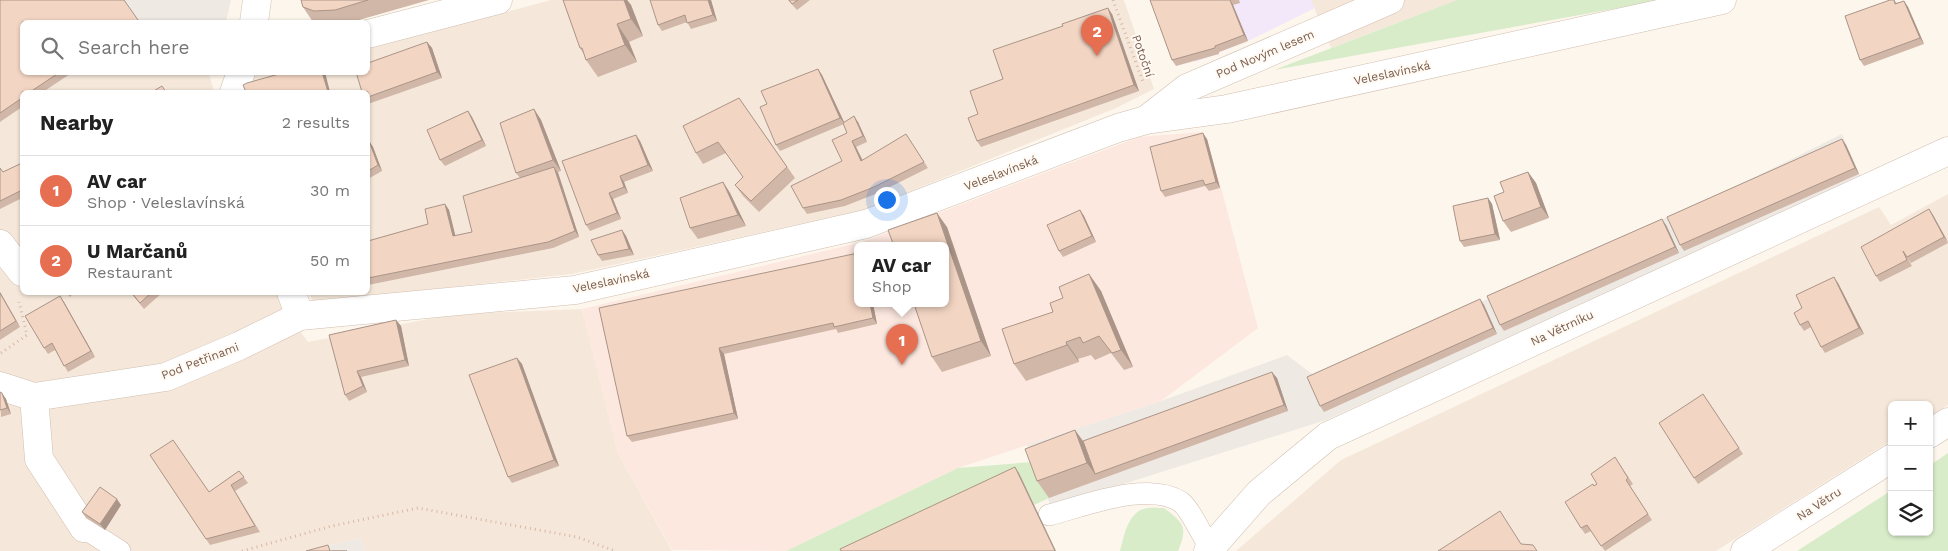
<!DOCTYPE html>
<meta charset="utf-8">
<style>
body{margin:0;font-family:"Work Sans",sans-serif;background:#f6f6f6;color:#222}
.controls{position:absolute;right:15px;bottom:15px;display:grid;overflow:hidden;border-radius:8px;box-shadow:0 1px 4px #0004}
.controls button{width:45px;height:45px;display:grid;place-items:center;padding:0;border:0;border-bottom:1px solid #e0e0e0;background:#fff;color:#222;font:25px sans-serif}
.you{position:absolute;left:886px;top:199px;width:18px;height:18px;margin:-12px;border:4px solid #fff;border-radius:50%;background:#1a73e8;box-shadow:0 0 0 8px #1a73e833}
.badge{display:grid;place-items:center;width:32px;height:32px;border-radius:50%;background:#e76f51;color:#fff;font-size:16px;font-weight:700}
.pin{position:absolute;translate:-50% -41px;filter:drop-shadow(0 1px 2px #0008)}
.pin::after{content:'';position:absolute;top:26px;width:18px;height:15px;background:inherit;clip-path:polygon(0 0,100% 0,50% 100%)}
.popup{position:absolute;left:854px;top:242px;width:95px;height:65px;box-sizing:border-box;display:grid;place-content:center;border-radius:8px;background:#fff;filter:drop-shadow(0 1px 4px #0005);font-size:16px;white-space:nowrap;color:#767676}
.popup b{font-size:19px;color:#222}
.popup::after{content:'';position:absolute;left:50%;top:100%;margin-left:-10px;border:10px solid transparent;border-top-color:#fff}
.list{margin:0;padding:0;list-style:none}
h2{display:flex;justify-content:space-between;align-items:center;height:65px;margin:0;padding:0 20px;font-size:21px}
h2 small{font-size:16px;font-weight:400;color:#767676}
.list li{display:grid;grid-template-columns:32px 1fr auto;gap:15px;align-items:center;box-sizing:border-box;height:70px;padding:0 20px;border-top:1px solid #e0e0e0}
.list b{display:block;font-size:19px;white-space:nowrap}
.list p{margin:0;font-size:16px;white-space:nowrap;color:#767676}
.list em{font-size:16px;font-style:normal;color:#767676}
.icon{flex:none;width:28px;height:28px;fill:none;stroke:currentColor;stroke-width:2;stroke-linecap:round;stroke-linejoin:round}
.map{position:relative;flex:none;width:1948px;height:551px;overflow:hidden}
.search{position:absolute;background:#fff;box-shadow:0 1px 4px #0004;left:20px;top:20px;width:350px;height:55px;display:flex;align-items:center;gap:12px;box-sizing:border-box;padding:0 18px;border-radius:8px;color:#767676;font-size:19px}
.panel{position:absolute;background:#fff;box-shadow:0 1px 4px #0004;left:20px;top:90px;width:350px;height:205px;border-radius:8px}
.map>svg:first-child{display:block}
.residential{fill:#f5e8da}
.commercial{fill:#fde8e0;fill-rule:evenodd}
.industrial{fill:#efe9e4}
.education{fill:#f3e8fa}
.green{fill:#d8ecc9}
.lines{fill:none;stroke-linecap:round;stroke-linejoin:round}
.service-casing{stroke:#d1beb0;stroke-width:22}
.minor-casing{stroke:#d1beb0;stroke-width:29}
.tertiary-casing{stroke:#d1beb0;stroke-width:29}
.path{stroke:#d9b8a5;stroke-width:3;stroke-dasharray:1 4;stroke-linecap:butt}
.service{stroke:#fff;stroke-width:21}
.minor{stroke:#fff;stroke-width:28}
.tertiary{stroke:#fff;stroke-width:28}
.wall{fill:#d1b7a8}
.shaded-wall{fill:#aa9588}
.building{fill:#f3d5c3;stroke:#aa9588}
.labels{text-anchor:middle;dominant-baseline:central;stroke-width:4;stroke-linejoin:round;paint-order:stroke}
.street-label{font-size:12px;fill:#7a5c4d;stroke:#fffaf3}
</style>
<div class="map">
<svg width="1948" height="551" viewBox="0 0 1948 551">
<rect width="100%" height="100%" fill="#fdf6ec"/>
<path class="residential" d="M551,0H1124L1154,89L1116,108L864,210L572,274L313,302L309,293L368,292V92H243L246,73L368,72V49Z
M1311,0H1457L1331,48Z
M73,72L209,73L214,92H44Z
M22,107V292L277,293L283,308L308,342L455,314L582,309L618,453L672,551H365L360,538L306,551H0V122Z
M1948,194V405L1929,417V405H1892V440L1716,551H1236L1341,460L1879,207L1891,225Z"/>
<path class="commercial" d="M1202,132L1207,139L1222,191L1258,328L1161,401L958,468L786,551L672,550L618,453L582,309L862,242L1139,137ZM858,246H946V304H858Z"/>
<path class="industrial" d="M0,0H231L226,22H22V72L73,73L44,92H22V107L0,122Z
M1842,134L1862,180L1326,420L1051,507L1027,445L1161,401L1287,355L1316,377L1755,177Z
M360,538L365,551H306Z"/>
<path class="education" d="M1152,0H1311L1315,8L1248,41L1196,62Z"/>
<path class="green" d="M1457,0H1663L1274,70Z
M1948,453V551H1797L1892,490V532H1929V466Z
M1032,462L1049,498L1034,505L1019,473L852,551H786L958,468Z
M1164,508C1184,523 1188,527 1178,551H1120C1124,537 1127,515 1143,509C1149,507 1158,508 1164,508Z"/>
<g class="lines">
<g class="service-casing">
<path id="service" d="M1049,515C1084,506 1149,480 1181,502C1190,509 1203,537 1210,548
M84,528L120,551"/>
</g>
<g class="minor-casing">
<path id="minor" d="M368,34L498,0
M1146,120L1187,88L1390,0
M0,244L22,272
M0,386L34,397L166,377L239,346L300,316
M34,397L39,459L84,528
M1929,434L1948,422
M1208,551L1259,493L1328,436L1948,151
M1745,551L1892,458"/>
</g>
<g class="tertiary-casing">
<path id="tertiary" d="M254,22L257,0
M234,92L241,72
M291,292L300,316L575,290L866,224L1118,128L1146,120L1227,109L1722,0"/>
</g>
<path class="path" d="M1113,0L1143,82
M1,353L27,335L19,302
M242,551L332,526L418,508L577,537L615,551"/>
<use href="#service" class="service"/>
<use href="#minor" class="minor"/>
<use href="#tertiary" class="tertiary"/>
</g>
<path class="wall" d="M0,0H124L139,22H22V72H73L43,92H22V107L0,122Z
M301,0H429L352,22H313L303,7Z
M563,0H627L631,5L643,36L629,42L637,62L598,77L586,60L585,56L580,48Z
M711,0L717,21L691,29L687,22L662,31L658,25Z
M788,0H810L797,10Z
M1150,0H1239L1240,3L1233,5L1248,41L1219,52V54L1176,66L1172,60Z
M1890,0H1894L1897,3L1904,1L1908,7L1924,44L1864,66L1860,60Z
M1112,14L1139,91L981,147L977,141L978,114L1003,79Z
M427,42L432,48L442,78L368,104V92Z
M818,69L822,75L844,122H858L867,142L856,147L862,161L910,140L928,168L878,193L845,206L807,214L803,208L842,161L847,133L844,124L780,151L776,145Z
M739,98L795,178L759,212L743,196L735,185L743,177L726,153L703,164L696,153Z
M534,109L541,120L561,171L558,172L579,237L553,248L368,285V241L428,224L445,204L449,210L455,236L472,232L520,178L516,173Z
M468,111L472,117L486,146L445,166L440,160Z
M636,135L640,141L653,171L624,182L628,193L613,199L621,219L590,231L586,225Z
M1207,139L1220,188L1209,191L1205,186L1165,197L1161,191Z
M1842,139L1846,145L1859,174L1684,251L1680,245Z
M369,141L373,147L382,171L368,179V142Z
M22,163V198L0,209V168L3,172Z
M1528,172L1536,183L1549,218L1511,232L1503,221L1504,192Z
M723,182L730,193L746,226L698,239L690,228Z
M1488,198L1492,204L1500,240L1464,247L1460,241Z
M1929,209L1933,215L1948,243L1911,263L1907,257L1912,266L1880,282L1876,276Z
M1080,210L1084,216L1096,242L1063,257L1059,251Z
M1666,225L1679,253L1504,331L1500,325Z
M947,227L991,356L942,372L932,357Z
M622,230L626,236L634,255L602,261L598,255Z
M1089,274L1101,291L1133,367L1124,370L1111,353L1095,360L1091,355L1078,359L1079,362L1026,381L1014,364L1063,298Z
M1838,283L1864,334L1825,353L1821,347L1811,327L1804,331L1800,325L1802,308Z
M0,292L20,327L0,340Z
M66,292H74L70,297Z
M130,292H163L144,309Z
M60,296L64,302L95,357L68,372L55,350L48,354L44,348Z
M1480,299L1484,305L1497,334L1324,412L1320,406Z
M873,304L877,324L838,333L836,329L724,354L738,419L632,442L627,436L599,308Z
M396,320L401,326L409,366L361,377L367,392L349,401L345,395L329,335Z
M517,358L522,364L559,466L512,483L508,477Z
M1277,378L1288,411L1049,498L1037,481L1075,430L1083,441Z
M0,392L6,399L11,414L1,417Z
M1703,394L1743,454L1698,484L1694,478Z
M150,455L209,492L239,471L248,483L235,491L260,532L210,545Z
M1619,463L1633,484L1630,486L1652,520L1605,551L1591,531L1585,534L1581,528L1594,486Z
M121,505L105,530L86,518L82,512Z"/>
<path class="shaded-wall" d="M624,0H627L631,5L643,36L631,19Z
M708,0H711L717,21L713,15Z
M1230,0L1233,5L1248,41L1244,35Z
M1904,1L1908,7L1924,44L1920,38Z
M1108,8L1112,14L1139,91L1134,85Z
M617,24L629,42L637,62L625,45Z
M427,42L432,48L442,78L437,72Z
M818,69L822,75L845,124L840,118Z
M322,72H325L330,92H328Z
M534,109L541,120L561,171L553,160Z
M468,111L472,117L486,146L482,140Z
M854,116L858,122L867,142L863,136Z
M1203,133L1207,139L1220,188L1216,182Z
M636,135L640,141L653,171L648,165Z
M1842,139L1846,145L1859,174L1855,168Z
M369,141L373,147L382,171L378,165Z
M852,141L856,147L866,167L861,161Z
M554,167L558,173L579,237L575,231Z
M1528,172L1536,183L1549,218L1541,207Z
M620,176L624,182L628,193L624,187Z
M723,182L730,193L746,226L738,215Z
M609,193L613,199L621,219L617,213Z
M1488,198L1492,204L1500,240L1495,234Z
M445,204L449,210L457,242L453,236Z
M1929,209L1933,215L1948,242L1944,237Z
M1080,210L1084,216L1096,242L1092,236Z
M937,213L947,227L991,356L981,341Z
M1662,219L1666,225L1679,253L1675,247Z
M622,230L626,236L634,255L629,249Z
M1089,274L1101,291L1133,367L1121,350Z
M1834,277L1838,283L1864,334L1859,328Z
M0,292L20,327L16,321L0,293Z
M60,296L64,302L95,357L91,351Z
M1480,299L1484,305L1497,334L1493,328Z
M870,304H873L877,324L873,318Z
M396,320L401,326L409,366L405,360Z
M1066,342L1078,359L1079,362L1067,345Z
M719,348L724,354L738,419L734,413Z
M517,358L522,364L559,466L554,460Z
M357,371L361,377L367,392L363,386Z
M1272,372L1277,378L1288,411L1284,405Z
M2,393L6,399L11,414L7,408Z
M1075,430L1087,447L1095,474L1087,463Z
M1015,467L1019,473L1056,551H1055Z
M117,499L121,505L105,530L100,524Z"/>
<path class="building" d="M0,0H124L138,20L134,22H22V72H60L30,92H22V98L0,113Z
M301,0H368L335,10L314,11L303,7Z
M563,0H624L631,19L617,24L625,45L586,60L582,48H580Z
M650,0H708L713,15L687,23L685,15L658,25Z
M789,0H798L792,4Z
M1150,0H1230L1244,35L1215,46V48L1172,60Z
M1890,0H1894L1895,4L1904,1L1920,38L1860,60L1845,16Z
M1108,8L1134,85L977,141L968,118L978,114L970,91L1003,79L993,50L1063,26L1062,24Z
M427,42L437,72L368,97V92H362L356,72H368V63Z
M818,69L840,118L776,145L760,107L767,104L761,91Z
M286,72H322L328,92H246L243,85L247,83Z
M162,86L166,92H152Z
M739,98L787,167L751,201L735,185L743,177L718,142L696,153L683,126Z
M534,109L553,160L516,173L500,123Z
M468,111L482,140L440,160L427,130Z
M854,116L863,136L852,141L861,161L906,134L924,162L874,187L841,200L803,208L791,186L842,161L832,140L847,133L843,123Z
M1203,133L1216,182L1205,185L1203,180L1161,191L1150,147Z
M636,135L648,165L620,176L624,187L609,193L617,213L586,225L562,161Z
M1842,139L1855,168L1680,245L1667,217Z
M369,141L378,165L368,171V142Z
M22,163V190L0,201V168L3,172Z
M554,167L575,231L548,242L368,278V241L428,224L425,209L445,204L453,236L472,232L463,196Z
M1528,172L1541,207L1503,221L1494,196L1504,192L1500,182Z
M723,182L738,215L690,228L680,198Z
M1488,198L1495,234L1460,241L1453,206Z
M1929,209L1944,237L1907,257L1903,251L1907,260L1876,276L1861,247Z
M1080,210L1092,236L1059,251L1047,225Z
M937,213L981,341L932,357L914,304H946V246H894L888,230Z
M1662,219L1675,247L1500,325L1487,296Z
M622,230L629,249L598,255L591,240Z
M858,253V304H870L873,318L834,327L833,323L719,348L734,413L627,436L599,308Z
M1089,274L1121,350L1112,353L1099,336L1083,343L1080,337L1066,342L1067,345L1014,364L1002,329L1053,312L1050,303L1063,298L1059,287Z
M1834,277L1859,328L1821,347L1808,321L1800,325L1794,313L1802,308L1796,295Z
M131,292H152L140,303Z
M0,293L16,321L0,331Z
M60,296L91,351L64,366L52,343L44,348L25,316Z
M1480,299L1493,328L1320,406L1307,377Z
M396,320L405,360L357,371L363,386L345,395L329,335Z
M517,358L554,460L508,477L469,375Z
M1272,372L1284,405L1095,474L1083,441Z
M0,392L2,393L7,408L0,410Z
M1703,394L1739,448L1694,478L1659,423Z
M1075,430L1087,463L1037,481L1025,449Z
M173,440L209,492L239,471L244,477L231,485L255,526L206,539L150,455Z
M1615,457L1628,478L1626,480L1648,514L1601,546L1587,525L1581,528L1565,502L1593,484L1594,486L1597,484L1591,474Z
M1015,467L1055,551H841L840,549Z
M100,487L117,499L100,524L82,512Z
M1500,511L1521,544L1533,545L1537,551H1438Z
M328,545L330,551H347H306Z"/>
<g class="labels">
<g class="street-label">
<text transform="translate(1265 54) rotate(-23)">Pod Novým lesem</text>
<text transform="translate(1143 56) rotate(71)">Potoční</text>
<text transform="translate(1392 73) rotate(-12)">Veleslavínská</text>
<text transform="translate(1001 173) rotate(-21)">Veleslavínská</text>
<text transform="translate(611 281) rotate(-12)">Veleslavínská</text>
<text transform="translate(1562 328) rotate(-25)">Na Větrníku</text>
<text transform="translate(200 361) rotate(-21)">Pod Petřinami</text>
<text transform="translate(1819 504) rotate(-33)">Na Větru</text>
</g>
</g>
</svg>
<div class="controls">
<button>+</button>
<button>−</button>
<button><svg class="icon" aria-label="layers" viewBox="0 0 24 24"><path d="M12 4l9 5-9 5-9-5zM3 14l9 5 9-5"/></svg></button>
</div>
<div class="you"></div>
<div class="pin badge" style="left:902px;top:365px">1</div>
<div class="popup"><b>AV car</b>Shop</div>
<div class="pin badge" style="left:1097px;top:56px">2</div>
<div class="search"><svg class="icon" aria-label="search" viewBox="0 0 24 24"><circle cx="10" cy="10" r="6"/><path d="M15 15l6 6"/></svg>Search here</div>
<section class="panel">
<h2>Nearby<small>2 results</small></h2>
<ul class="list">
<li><span class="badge">1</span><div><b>AV car</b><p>Shop · Veleslavínská</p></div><em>30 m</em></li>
<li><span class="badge">2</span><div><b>U Marčanů</b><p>Restaurant</p></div><em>50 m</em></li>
</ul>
</section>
</div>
